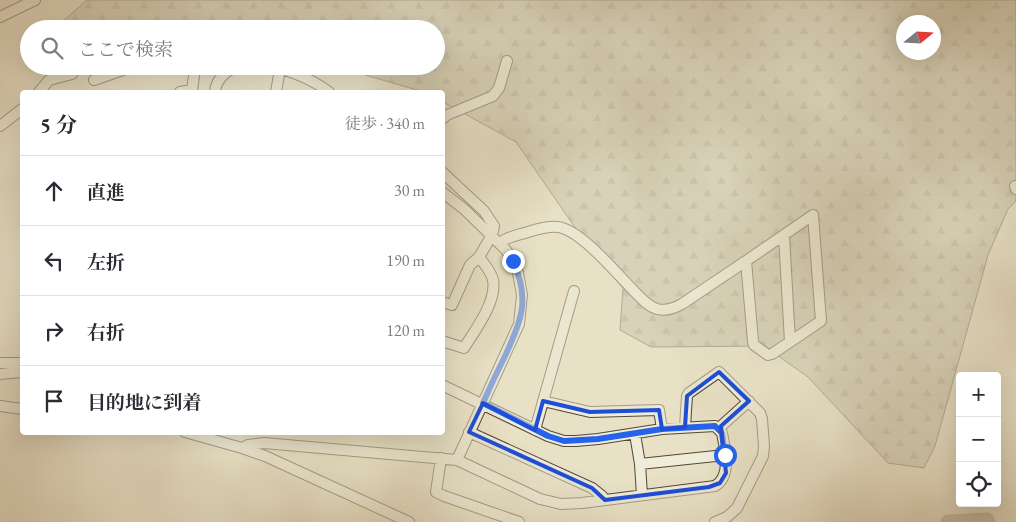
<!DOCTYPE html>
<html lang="ja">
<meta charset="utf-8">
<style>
body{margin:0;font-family:"EB Garamond","Noto Serif JP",serif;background:#f2f2f3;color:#2b2b33}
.controls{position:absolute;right:15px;bottom:15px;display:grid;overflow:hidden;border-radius:5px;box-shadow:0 5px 20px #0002}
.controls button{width:45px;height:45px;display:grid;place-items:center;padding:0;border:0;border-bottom:1px solid #e1e1e2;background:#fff;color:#2b2b33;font:25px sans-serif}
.compass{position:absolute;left:896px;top:15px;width:45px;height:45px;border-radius:50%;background:#fff;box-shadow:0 5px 20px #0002;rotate:72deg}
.stop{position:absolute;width:15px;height:15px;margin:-11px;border:4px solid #2563eb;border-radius:50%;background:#fff}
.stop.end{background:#2563eb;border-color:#fff;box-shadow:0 1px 5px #0008}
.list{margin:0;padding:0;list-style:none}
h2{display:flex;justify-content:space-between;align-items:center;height:65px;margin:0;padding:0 20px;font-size:21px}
h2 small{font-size:16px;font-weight:400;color:#7c7c81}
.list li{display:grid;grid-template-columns:32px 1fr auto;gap:15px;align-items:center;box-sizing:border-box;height:70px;padding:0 20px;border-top:1px solid #e1e1e2}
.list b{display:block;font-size:19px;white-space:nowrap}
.list em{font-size:16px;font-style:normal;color:#7c7c81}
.icon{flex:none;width:28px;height:28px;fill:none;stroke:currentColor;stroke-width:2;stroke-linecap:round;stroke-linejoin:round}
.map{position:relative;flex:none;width:1016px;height:522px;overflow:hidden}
.search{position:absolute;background:#fff;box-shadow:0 5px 20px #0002;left:20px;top:20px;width:425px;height:55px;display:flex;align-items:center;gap:12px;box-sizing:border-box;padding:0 18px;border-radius:28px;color:#7c7c81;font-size:19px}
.panel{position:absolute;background:#fff;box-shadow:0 5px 20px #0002;left:20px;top:90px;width:425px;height:345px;border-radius:5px}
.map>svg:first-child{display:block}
.forest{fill:url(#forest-firs);stroke:#736a56;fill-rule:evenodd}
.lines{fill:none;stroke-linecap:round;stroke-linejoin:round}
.river{stroke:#a49c85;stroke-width:15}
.minor-casing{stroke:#524837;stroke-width:12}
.minor{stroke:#f0ecda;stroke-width:10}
.route{stroke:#2563eb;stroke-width:6}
.marked{fill:none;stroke:#1d4ed8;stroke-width:4;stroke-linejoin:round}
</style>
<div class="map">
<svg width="1016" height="522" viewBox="0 0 1016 522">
<defs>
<pattern id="forest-firs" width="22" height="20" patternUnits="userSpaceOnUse" patternTransform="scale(1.25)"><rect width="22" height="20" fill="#c6bea6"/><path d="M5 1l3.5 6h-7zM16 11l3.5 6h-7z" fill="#aaa28d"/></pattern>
</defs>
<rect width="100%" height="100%" fill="#e8e1c6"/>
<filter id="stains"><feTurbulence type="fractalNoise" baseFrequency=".004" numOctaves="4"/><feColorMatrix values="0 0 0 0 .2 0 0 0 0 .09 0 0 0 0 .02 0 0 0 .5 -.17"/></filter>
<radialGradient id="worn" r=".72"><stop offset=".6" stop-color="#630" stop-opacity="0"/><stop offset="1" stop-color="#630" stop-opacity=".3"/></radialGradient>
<path class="forest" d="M87,0H1016V201L1008,209L988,255L935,446L924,468L888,463L808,377L764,346L651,347L620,330L623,288L585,242L516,142L443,102L442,92H424L334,66H436V29H54ZM904,22H934V52H904Z"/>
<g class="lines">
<path class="river" d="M948,522L987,520L988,522"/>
<g class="minor-casing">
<path id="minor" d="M0,17L35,0
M270,66C291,71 312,79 329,92
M94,80L134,66
M39,92L49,80L72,74
M180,92L192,90L195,69L193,66
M215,92C216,79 226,71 238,66
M276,92L280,69
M442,119L447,115L493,96L499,88L507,61
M0,126L22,109
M442,172L484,211L494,226L492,235L479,257L470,265L452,305L442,302
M1015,186L1016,189
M442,192L464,209L506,250L513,261L518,273L522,295L519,324L457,460
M813,215L821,321L772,354L768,355L754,345L753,341L746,261Z
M784,235L790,342
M500,243C508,236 519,235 528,232C538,229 548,226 558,227C581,230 616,273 633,290C640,297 647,306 657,309C665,311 675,308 682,304L746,261
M442,341L464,348C475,330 497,302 493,280C491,271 484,264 479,257
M0,363H22
M0,374L22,372
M543,401L590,412L659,410L662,429
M0,406L22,409
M685,427L687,396L689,393L719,372L760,413L762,419L764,446L763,456L737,508L727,517L715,522
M719,428L749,401
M535,430L574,291
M185,432L242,448L265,456L409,522
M469,432L592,488L602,496L605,500
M635,434L640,464L642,495
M242,448L248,445L264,443L457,460L540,499L561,504L582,503L715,486C732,476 725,449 722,433L715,426L662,429L598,439L576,441H564L548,436L442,385
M441,458L436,492L444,496L519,522
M640,464L725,455"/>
</g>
<use href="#minor" class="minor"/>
</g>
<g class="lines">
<path class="route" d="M513,261C530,299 522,318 506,354C498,370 490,387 483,403L548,436L564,441L598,439L662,429L715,426L722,433L725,455"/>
</g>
<path d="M0 0H1016V522H0ZM719,372L749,401L721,426L726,473L720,483L709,487L605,500L592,488L469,432L483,403L535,430L543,401L590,412L659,410L662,429L685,427L687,396Z" fill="#e8e1c6" fill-opacity=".55" fill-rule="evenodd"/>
<path class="marked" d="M719,372L749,401L721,426L726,473L720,483L709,487L605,500L592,488L469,432L483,403L535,430L543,401L590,412L659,410L662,429L685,427L687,396Z"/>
<rect width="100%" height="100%" filter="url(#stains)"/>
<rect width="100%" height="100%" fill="url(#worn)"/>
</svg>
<div class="controls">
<button>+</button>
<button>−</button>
<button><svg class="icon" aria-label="locate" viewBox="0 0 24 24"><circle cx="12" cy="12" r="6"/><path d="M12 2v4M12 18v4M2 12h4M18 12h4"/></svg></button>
</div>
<svg class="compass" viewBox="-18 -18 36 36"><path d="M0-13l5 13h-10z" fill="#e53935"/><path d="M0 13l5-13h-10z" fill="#7c7c81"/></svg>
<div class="stop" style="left:725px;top:455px"></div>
<div class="stop end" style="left:513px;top:261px"></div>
<div class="search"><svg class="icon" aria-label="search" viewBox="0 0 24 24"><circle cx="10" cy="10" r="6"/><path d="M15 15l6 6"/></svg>ここで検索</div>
<section class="panel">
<h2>5 分<small>徒歩 · 340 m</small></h2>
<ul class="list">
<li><svg class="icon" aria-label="ahead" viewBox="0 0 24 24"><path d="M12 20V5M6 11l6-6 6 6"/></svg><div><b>直進</b></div><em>30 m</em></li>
<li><svg class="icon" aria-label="left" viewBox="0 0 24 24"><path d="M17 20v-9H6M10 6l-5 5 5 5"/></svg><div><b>左折</b></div><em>190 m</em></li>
<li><svg class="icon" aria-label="right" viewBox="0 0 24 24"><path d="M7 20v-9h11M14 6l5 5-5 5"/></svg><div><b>右折</b></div><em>120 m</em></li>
<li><svg class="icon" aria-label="arrive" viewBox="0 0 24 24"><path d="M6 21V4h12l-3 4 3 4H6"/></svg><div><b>目的地に到着</b></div></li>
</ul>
</section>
</div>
